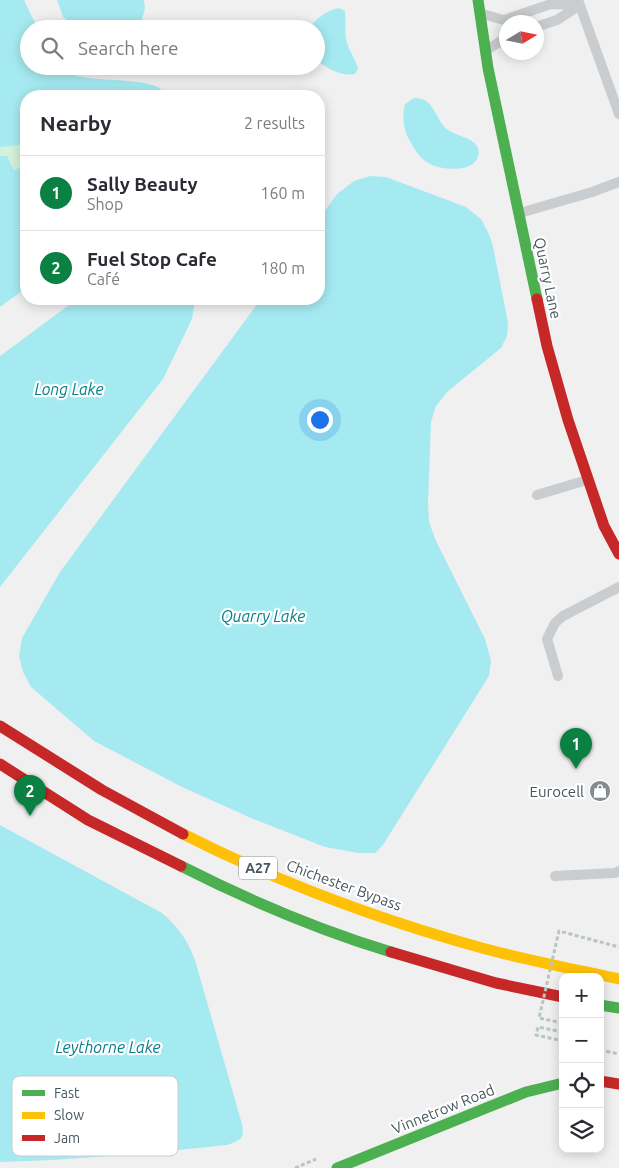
<!DOCTYPE html>
<meta charset="utf-8">
<style>
body{margin:0;font-family:Ubuntu,sans-serif;background:#f2f2f3;color:#2b2b33}
.controls{position:absolute;right:15px;bottom:15px;display:grid;overflow:hidden;border-radius:10px;box-shadow:0 2px 12px #0003}
.controls button{width:45px;height:45px;display:grid;place-items:center;padding:0;border:0;border-bottom:1px solid #e1e1e2;background:#fff;color:#2b2b33;font:25px sans-serif}
.compass{position:absolute;left:499px;top:15px;width:45px;height:45px;border-radius:50%;background:#fff;box-shadow:0 2px 12px #0003;rotate:80deg}
.you{position:absolute;left:319px;top:419px;width:18px;height:18px;margin:-12px;border:4px solid #fff;border-radius:50%;background:#1a73e8;box-shadow:0 0 0 8px #1a73e833}
.badge{display:grid;place-items:center;width:32px;height:32px;border-radius:50%;background:#0b8043;color:#fff;font-size:16px;font-weight:700}
.pin{position:absolute;translate:-50% -41px;filter:drop-shadow(0 1px 2px #0008)}
.pin::after{content:'';position:absolute;top:26px;width:18px;height:15px;background:inherit;clip-path:polygon(0 0,100% 0,50% 100%)}
.list{margin:0;padding:0;list-style:none}
h2{display:flex;justify-content:space-between;align-items:center;height:65px;margin:0;padding:0 20px;font-size:21px}
h2 small{font-size:16px;font-weight:400;color:#7c7c81}
.list li{display:grid;grid-template-columns:32px 1fr auto;gap:15px;align-items:center;box-sizing:border-box;height:75px;padding:0 20px;border-top:1px solid #e1e1e2}
.list b{display:block;font-size:19px;white-space:nowrap}
.list p{margin:0;font-size:16px;white-space:nowrap;color:#7c7c81}
.list em{font-size:16px;font-style:normal;color:#7c7c81}
.icon{flex:none;width:28px;height:28px;fill:none;stroke:currentColor;stroke-width:2;stroke-linecap:round;stroke-linejoin:round}
.map{position:relative;flex:none;width:619px;height:1168px;overflow:hidden}
.search{position:absolute;background:#fff;box-shadow:0 2px 12px #0003;left:20px;top:20px;width:305px;height:55px;display:flex;align-items:center;gap:12px;box-sizing:border-box;padding:0 18px;border-radius:28px;color:#7c7c81;font-size:19px}
.panel{position:absolute;background:#fff;box-shadow:0 2px 12px #0003;left:20px;top:90px;width:305px;height:215px;border-radius:20px}
.map>svg:first-child{display:block}
.green{fill:#d4f1db}
.water{fill:#a6eaf1}
.lines{fill:none;stroke-linecap:round;stroke-linejoin:round}
.path{stroke:#b7c6c0;stroke-width:3;stroke-dasharray:4 2.5;stroke-linecap:butt}
.lane{stroke:#c9cdcf;stroke-width:10}
.fast{stroke:#4caf50;stroke-width:11}
.slow{stroke:#ffc107;stroke-width:11}
.jam{stroke:#c62828;stroke-width:11}
.path-bridge{stroke:#b7c6c0;stroke-width:3;stroke-dasharray:4 2.5;stroke-linecap:butt}
.labels{text-anchor:middle;dominant-baseline:central;stroke-width:4.5;stroke-linejoin:round;paint-order:stroke}
.shield{fill:#fff;stroke:#7e898e;stroke-width:1}
.shield-label{font-size:14px;font-weight:bold;fill:#46565e}
.street-label{font-size:15px;fill:#46565e;stroke:#fff}
.poi-label{font-size:15px;fill:#46565e;stroke:#fff;text-anchor:end}
.water-label{font-size:16px;font-style:italic;fill:#077f8a;stroke:#fff}
.key{fill:#fff;stroke:#c8cccf;stroke-width:1}
.key-label{font-size:14px;fill:#46565e}
</style>
<div class="map">
<svg width="619" height="1168" viewBox="0 0 619 1168">
<rect width="100%" height="100%" fill="#f1f0f0"/>
<path class="green" d="M26,139V152L25,153L26,165L14,170L7,156H0V147L19,145Z"/>
<path class="water" d="M0,0H24L38,29H29V66H58C73,86 140,75 159,88C162,90 165,94 167,96H26V139L19,145L0,147Z
M57,0H144L145,9L139,29H79L63,17Z
M339,8L345,11C346,22 344,32 347,43C350,53 356,59 358,69L355,74C340,77 328,68 316,60V29H308C317,18 325,11 339,8Z
M414,98C436,98 433,118 448,130C456,136 471,137 477,146C479,150 479,153 478,157C473,173 441,170 430,164C420,159 415,150 410,141C403,130 402,117 405,104Z
M0,156H7L14,170L26,165V288L0,307Z
M370,176L386,177L466,207L481,219L489,234L493,246L508,323L507,336L501,348L447,392L436,406L431,422L428,503L429,522L436,541L485,639L491,661L489,676L383,845L375,853H358L325,847L251,818L182,787L94,741L31,687L23,672L19,656L22,638L60,572L261,299H319V219L337,194L354,181Z
M77,299L195,300L192,319L163,379L0,587V356Z
M0,825L162,913C179,928 187,939 195,960L242,1124C245,1140 240,1140 227,1145C151,1153 76,1160 0,1162Z"/>
<g class="lines">
<path class="path" d="M600,1031V1036
M563,1032L538,1027L536,1035L563,1041
M600,1050L619,1054
M295,1168L316,1159"/>
<path class="lane" d="M578,0L619,114
M482,14L504,20L551,4L580,5
M536,27L557,20L580,5
M488,49L506,38
M520,213L592,192L619,182
M537,495L587,480
M558,676L547,639L555,623L563,616L619,587
M555,876L615,873L619,871"/>
<path class="fast" d="M478,0L488,68L537,299
M181,866C248,900 319,930 391,952
M600,1005L619,1008
M337,1168L526,1092L563,1083"/>
<path class="slow" d="M183,834C278,882 380,920 482,948C527,960 573,969 619,979"/>
<path class="jam" d="M537,299L547,346L568,420L604,526L619,554
M0,726L102,790L183,834
M0,764L88,820L181,866
M391,952L496,983L563,997
M600,1081L619,1084"/>
<path class="path-bridge" d="M563,1023L539,1018L559,931L619,947"/>
</g>
<defs>
<g id="shop-disc" transform="scale(1.125)"><circle r="9.5" fill="#828c91" stroke="#fff"/><path d="M-5-2.5h2.3a2.7 3.5 0 0 1 5.4 0H5L5.5 6h-11ZM-1.5-2.5h3a1.5 2.3 0 0 0-3 0Z" fill="#fff"/></g>
</defs>
<g fill-rule="evenodd">
<use href="#shop-disc" x="600" y="791"/>
</g>
<g class="labels">
<rect class="shield" x="239" y="856.5" width="38" height="23" rx="4"/>
<g class="shield-label">
<text x="258" y="868">A27</text>
</g>
<g class="street-label">
<text transform="translate(548 278) rotate(78)">Quarry Lane</text>
<text transform="translate(344 885) rotate(20)">Chichester Bypass</text>
<text transform="translate(443 1109) rotate(-22)">Vinnetrow Road</text>
</g>
<g class="poi-label">
<text x="584" y="791">Eurocell</text>
</g>
<g class="water-label">
<text x="69" y="389">Long Lake</text>
<text x="263" y="616">Quarry Lake</text>
<text x="108" y="1047">Leythorne Lake</text>
</g>
</g>
<rect x="12" y="1076" width="166" height="80" rx="8" class="key"/>
<rect x="22" y="1090" width="23" height="6" fill="#4caf50"/>
<rect x="22" y="1112" width="23" height="7" fill="#ffc107"/>
<rect x="22" y="1135" width="23" height="6" fill="#c62828"/>
<g class="key-label">
<text x="54" y="1098">Fast</text>
<text x="54" y="1120">Slow</text>
<text x="54" y="1143">Jam</text>
</g>
</svg>
<div class="controls">
<button>+</button>
<button>−</button>
<button><svg class="icon" aria-label="locate" viewBox="0 0 24 24"><circle cx="12" cy="12" r="6"/><path d="M12 2v4M12 18v4M2 12h4M18 12h4"/></svg></button>
<button><svg class="icon" aria-label="layers" viewBox="0 0 24 24"><path d="M12 4l9 5-9 5-9-5zM3 14l9 5 9-5"/></svg></button>
</div>
<svg class="compass" viewBox="-18 -18 36 36"><path d="M0-13l5 13h-10z" fill="#e53935"/><path d="M0 13l5-13h-10z" fill="#7c7c81"/></svg>
<div class="you"></div>
<div class="pin badge" style="left:576px;top:769px">1</div>
<div class="pin badge" style="left:30px;top:816px">2</div>
<div class="search"><svg class="icon" aria-label="search" viewBox="0 0 24 24"><circle cx="10" cy="10" r="6"/><path d="M15 15l6 6"/></svg>Search here</div>
<section class="panel">
<h2>Nearby<small>2 results</small></h2>
<ul class="list">
<li><span class="badge">1</span><div><b>Sally Beauty</b><p>Shop</p></div><em>160 m</em></li>
<li><span class="badge">2</span><div><b>Fuel Stop Cafe</b><p>Café</p></div><em>180 m</em></li>
</ul>
</section>
</div>
